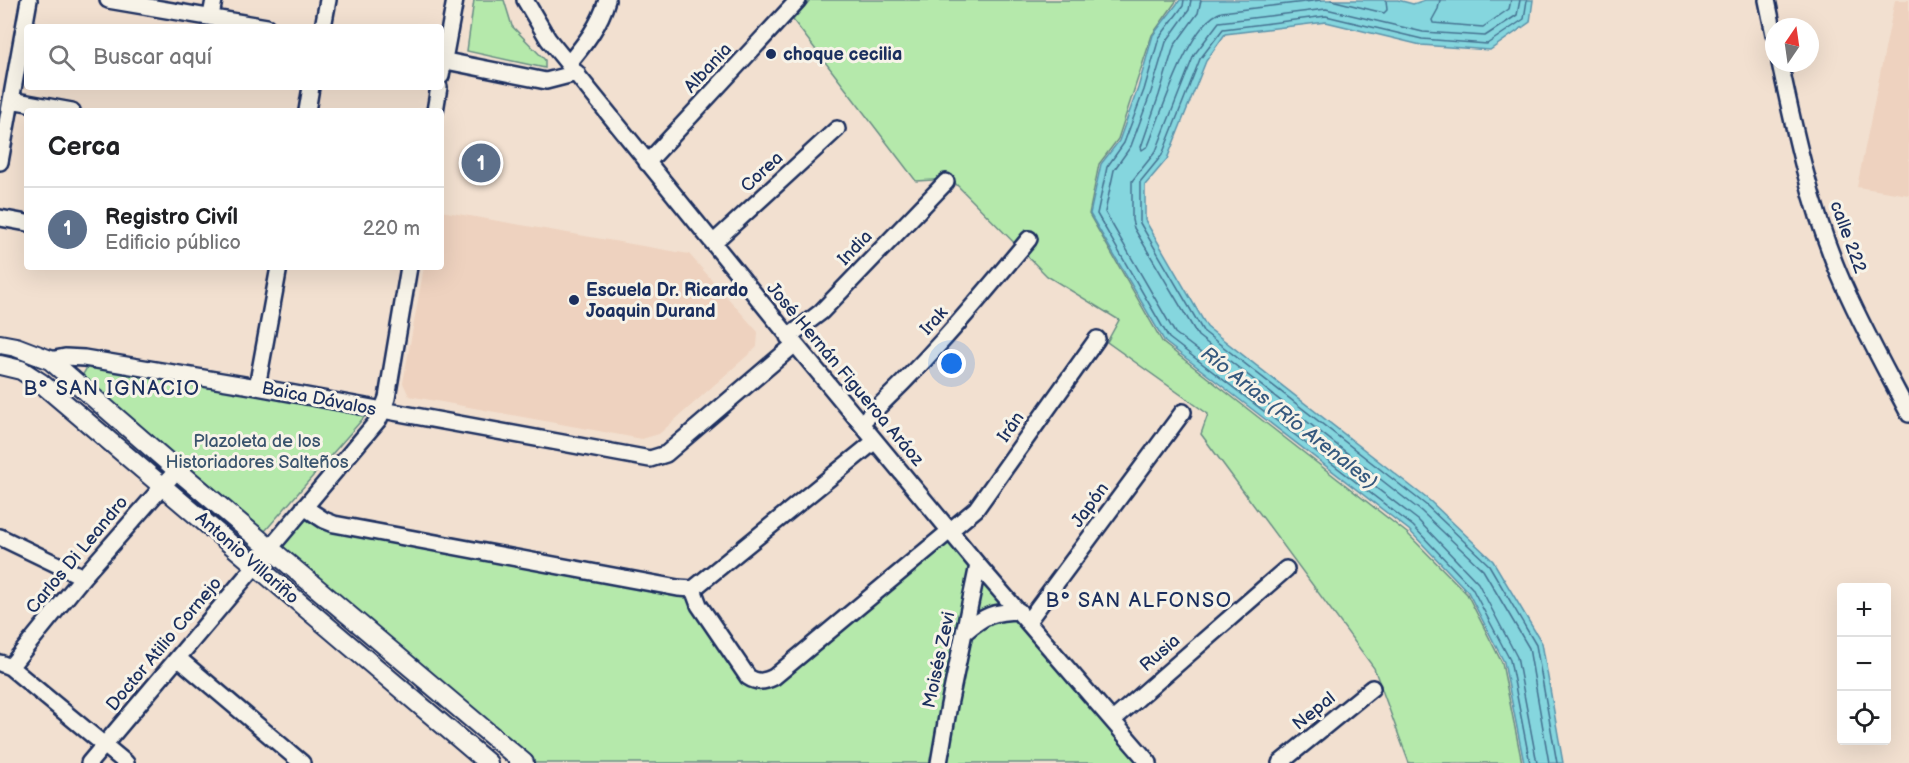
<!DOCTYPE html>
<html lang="es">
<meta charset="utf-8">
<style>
body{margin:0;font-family:"Balsamiq Sans",sans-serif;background:#f6f6f6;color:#202124}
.controls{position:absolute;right:18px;bottom:18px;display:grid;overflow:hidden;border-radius:6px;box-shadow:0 6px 24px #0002}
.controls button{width:54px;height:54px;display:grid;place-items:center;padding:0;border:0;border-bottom:2px solid #e0e0e0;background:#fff;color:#202124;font:30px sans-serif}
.compass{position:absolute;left:1765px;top:18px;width:54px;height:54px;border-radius:50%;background:#fff;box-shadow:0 6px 24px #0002;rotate:13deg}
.you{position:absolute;left:952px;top:364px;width:21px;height:21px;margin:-15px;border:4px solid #fff;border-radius:50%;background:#1a73e8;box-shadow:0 0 0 9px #1a73e833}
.badge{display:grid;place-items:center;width:39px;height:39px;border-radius:50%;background:#b45309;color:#fff;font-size:20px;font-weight:700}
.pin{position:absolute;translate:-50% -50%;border:3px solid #fff;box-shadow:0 2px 6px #0006}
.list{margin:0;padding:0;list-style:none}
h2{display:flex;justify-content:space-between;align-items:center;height:78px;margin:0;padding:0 24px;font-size:26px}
h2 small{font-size:20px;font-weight:400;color:#757577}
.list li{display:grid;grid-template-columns:39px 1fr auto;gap:18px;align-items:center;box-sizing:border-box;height:84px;padding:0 24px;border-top:2px solid #e0e0e0}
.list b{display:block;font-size:22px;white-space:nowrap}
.list p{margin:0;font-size:20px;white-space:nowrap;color:#757577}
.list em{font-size:20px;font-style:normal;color:#757577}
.icon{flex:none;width:33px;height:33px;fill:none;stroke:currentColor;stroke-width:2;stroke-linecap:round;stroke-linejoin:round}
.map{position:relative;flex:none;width:1909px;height:763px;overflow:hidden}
.search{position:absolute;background:#fff;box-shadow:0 6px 24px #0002;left:24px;top:24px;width:420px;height:66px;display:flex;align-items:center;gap:15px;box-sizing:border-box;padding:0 21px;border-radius:6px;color:#757577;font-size:22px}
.panel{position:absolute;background:#fff;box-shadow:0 6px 24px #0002;left:24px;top:108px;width:420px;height:162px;border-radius:6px}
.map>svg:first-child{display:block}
.built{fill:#eed2bf}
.green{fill:#b5e9ab;stroke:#688c84;stroke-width:1.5}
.water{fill:#85d6de;stroke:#5b93ab;stroke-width:1.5}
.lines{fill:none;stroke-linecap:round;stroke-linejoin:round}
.shore{stroke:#457291;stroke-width:1.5}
.minor-casing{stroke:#1b2f5e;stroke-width:20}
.tertiary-casing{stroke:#1b2f5e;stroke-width:22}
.minor{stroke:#f7f3e8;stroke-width:15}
.tertiary{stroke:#f7f3e8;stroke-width:18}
.poi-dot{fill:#1b2f5e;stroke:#f7f3e8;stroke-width:2}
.labels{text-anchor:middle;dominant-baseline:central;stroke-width:6;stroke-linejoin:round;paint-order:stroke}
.poi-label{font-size:18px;font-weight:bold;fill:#1b2f5e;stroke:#f7f3e8;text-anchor:start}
.street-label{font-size:18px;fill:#1b2f5e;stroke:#f7f3e8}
.park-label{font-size:18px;fill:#3a546d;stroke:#f7f3e8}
.neighbourhood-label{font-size:20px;letter-spacing:1.5px;fill:#1b2f5e;stroke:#f7f3e8}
.water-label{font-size:20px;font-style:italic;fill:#36597e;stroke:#f7f3e8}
</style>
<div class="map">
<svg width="1909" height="763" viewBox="0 0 1909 763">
<rect width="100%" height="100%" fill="#f2e0d0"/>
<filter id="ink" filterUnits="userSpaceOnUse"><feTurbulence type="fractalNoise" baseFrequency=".0167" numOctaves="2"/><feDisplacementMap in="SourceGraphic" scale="12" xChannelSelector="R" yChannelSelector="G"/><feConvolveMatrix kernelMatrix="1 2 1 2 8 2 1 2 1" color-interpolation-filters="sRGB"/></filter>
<g filter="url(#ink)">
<path class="built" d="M1895,0H1909V195L1857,187Z
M441,211L689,254L758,332L757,347L659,434L642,439L409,396L403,383L424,267H441Z"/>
<path class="green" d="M474,0H504L512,26L545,60V68L467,51Z
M810,0H1177L1152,35L1118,139L1099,164L1089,214L1163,343L1407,533L1467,594L1502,663L1522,763H1409L1374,668L1201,434L1208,414L1107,342L1119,320L1047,276L951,179L916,181L793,20Z
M89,364L367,414L265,531L82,376Z
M304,507L334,524L693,589L755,682L949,530L1147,763H524L270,549Z"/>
<path class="water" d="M1180,0H1398L1413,4L1425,0H1533L1530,22L1490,50L1421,45L1326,22L1225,34L1206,61L1167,159L1145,185V220L1207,327L1430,501L1493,561L1542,643L1563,763H1524L1504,662L1468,592L1409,530L1165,342L1090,214L1101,164L1119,141L1138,88L1153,35Z"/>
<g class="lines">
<path class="shore" d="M1184,0L1183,6L1159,38L1144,90L1124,143L1107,167L1097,214L1169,338L1413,526L1472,588L1510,660L1530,763
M1191,0L1189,10L1166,42L1151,92L1131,146L1114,170L1105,212L1175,333L1418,520L1478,583L1517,657L1537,763
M1201,0L1198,13L1174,46L1159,95L1141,147L1142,150L1148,146C1161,115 1189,21 1222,12L1321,0
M1331,0L1384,13L1387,10L1386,0
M1440,0L1438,9L1432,20L1433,23L1483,27L1509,9L1511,0
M1520,0L1517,15L1485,36L1423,32L1326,9L1219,22L1194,55L1156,151L1132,181V220L1134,228L1198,336L1421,511L1483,570L1529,648L1549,763
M1527,0L1524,19L1487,44L1422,39L1326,16L1223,29L1200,59L1162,155L1140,182V223L1203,331L1426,505L1489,565L1536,645L1557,763"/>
<g class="minor-casing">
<path id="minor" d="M108,0L267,27
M525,0L548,39L795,344L978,565L1149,763
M1767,0L1774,34
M211,16L214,0
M323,27L328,0
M441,60L546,81L577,73
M1780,63C1795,134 1811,207 1839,274C1859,322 1885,368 1909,414
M568,64C584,45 600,25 607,0
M441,76L455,0
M11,100L72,111
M307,111L311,87
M435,111L439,87
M0,162L29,0
M647,163L798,0
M0,218L27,223
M713,243L837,129
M788,337L821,312L946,182
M50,360L65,357L84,358L257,387L650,459L666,454L795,344
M257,387L279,267
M861,423C924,366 975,304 1029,239
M304,507L324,520L334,524L678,588L693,589L875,441
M0,537L83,577
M693,589L699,605L748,677C757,683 764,682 774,677L976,509L1097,339
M1028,621L1183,412
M965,632C985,615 993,612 1019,611
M178,658L302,763
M0,663L10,667L126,763
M10,667L83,577L177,470
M1113,720L1286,569
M89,763L379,419L387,398L409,267
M939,763L949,705L978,565
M1280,763L1372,688"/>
</g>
<g class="tertiary-casing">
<path id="tertiary" d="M0,344L16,347L50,360L177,470L524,763
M0,365L21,370L41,383L488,763"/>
</g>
<use href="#minor" class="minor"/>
<use href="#tertiary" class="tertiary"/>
</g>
</g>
<g class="poi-dot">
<circle cx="771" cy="54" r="6"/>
<circle cx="574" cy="300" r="6"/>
</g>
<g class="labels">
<g class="poi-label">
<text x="783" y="54">choque cecilia</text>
<text x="586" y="290">Escuela Dr. Ricardo<tspan x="586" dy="21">Joaquin Durand</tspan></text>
</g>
<g class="street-label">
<text transform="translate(708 68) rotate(-47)">Albania</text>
<text transform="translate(762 172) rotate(-43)">Corea</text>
<text transform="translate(1848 237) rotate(70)">calle 222</text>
<text transform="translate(855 248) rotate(-46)">India</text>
<text transform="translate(934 321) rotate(-48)">Irak</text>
<text transform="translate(845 374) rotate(50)">José Hernán Figueroa Aráoz</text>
<text transform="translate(319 399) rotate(11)">Baica Dávalos</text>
<text transform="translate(1011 427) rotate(-55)">Irán</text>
<text transform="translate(1090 505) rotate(-54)">Japón</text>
<text transform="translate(77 555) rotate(-50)">Carlos Di Leandro</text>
<text transform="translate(247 558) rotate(41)">Antonio Villariño</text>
<text transform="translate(164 644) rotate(-50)">Doctor Atilio Cornejo</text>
<text transform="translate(1160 653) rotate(-41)">Rusia</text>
<text transform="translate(939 660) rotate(-78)">Moisés Zevi</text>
<text transform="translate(1314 711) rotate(-39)">Nepal</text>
</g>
<g class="park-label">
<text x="257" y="441">Plazoleta de los<tspan x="257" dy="21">Historiadores Salteños</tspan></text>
</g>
<g class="neighbourhood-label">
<text x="112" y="389">B° SAN IGNACIO</text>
<text x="1139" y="601">B° SAN ALFONSO</text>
</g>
<g class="water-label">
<text transform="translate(1289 418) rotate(38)">Río Arias (Río Arenales)</text>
</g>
</g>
</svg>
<div class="controls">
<button>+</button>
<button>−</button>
<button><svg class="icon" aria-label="locate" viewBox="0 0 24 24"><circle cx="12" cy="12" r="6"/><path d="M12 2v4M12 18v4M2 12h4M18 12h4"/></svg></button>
</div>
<svg class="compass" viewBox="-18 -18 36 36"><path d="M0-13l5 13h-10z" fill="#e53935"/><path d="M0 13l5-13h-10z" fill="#757577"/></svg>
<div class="you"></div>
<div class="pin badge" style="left:481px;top:163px;background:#5c6f8a">1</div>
<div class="search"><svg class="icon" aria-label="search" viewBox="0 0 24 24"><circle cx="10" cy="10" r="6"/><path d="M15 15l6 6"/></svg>Buscar aquí</div>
<section class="panel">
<h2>Cerca<small></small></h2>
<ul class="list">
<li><span class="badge" style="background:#5c6f8a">1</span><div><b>Registro Civíl</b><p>Edificio público</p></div><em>220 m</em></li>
</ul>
</section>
</div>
